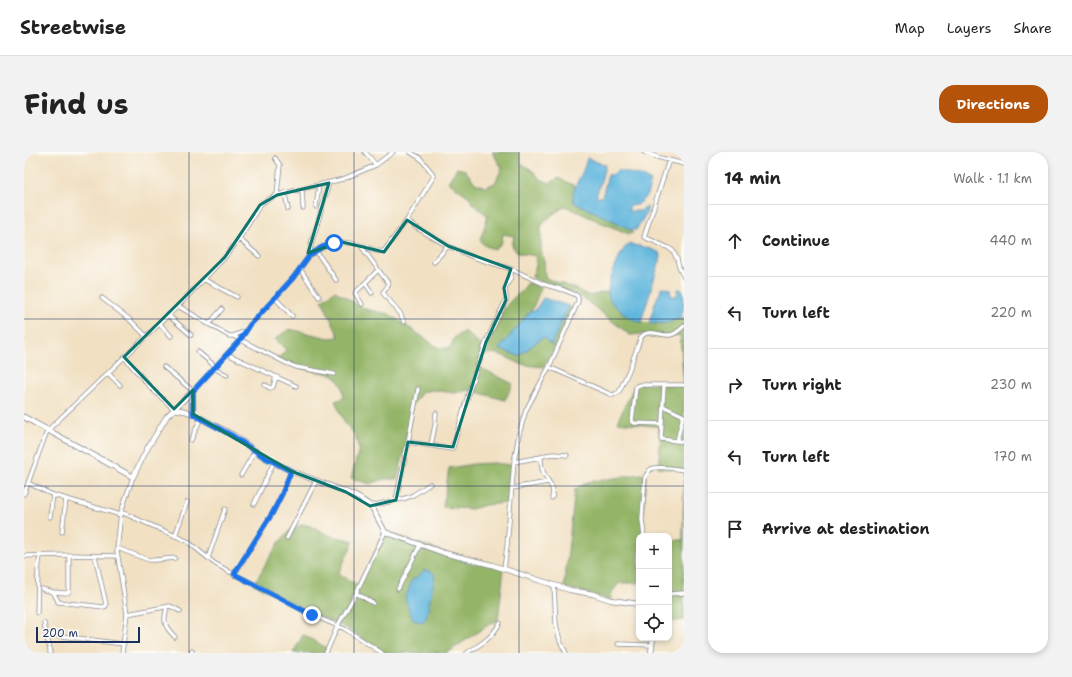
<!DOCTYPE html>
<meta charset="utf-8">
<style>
body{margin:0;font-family:"Shantell Sans",sans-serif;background:#f2f2f2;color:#222}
.controls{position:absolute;right:12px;bottom:12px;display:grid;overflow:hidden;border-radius:8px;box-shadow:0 2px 6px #0003}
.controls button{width:36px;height:36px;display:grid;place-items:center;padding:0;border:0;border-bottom:1px solid #e0e0e0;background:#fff;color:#222;font:20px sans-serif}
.scale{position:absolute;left:12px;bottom:10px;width:104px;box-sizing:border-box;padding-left:4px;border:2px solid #1b2f5e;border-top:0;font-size:11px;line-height:14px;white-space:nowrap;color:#1b2f5e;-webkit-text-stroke:3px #fdfcf7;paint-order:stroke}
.stop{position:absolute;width:12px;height:12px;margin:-9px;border:3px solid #1a73e8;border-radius:50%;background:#fff}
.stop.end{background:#1a73e8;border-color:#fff;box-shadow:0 1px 4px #0008}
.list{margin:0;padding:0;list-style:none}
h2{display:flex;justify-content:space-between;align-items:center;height:52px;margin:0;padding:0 16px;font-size:17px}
h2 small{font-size:13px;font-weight:400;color:#767676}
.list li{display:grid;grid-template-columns:26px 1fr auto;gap:12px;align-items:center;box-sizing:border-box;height:72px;padding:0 16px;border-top:1px solid #e0e0e0}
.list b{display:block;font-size:15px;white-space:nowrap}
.list em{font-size:13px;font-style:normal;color:#767676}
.icon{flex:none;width:22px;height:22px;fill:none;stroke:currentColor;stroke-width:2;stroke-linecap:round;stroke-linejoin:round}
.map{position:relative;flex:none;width:660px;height:501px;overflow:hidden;border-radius:16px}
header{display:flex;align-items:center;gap:24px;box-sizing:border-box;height:56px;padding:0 20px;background:#fff;border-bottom:1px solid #e0e0e0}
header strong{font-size:19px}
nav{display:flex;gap:22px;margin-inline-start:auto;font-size:14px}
.intro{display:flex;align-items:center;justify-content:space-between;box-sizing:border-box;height:96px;padding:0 24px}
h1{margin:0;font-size:28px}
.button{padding:10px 18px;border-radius:16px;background:#b45309;color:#fff;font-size:14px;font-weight:700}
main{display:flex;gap:24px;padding:0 24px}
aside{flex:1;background:#fff;border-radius:16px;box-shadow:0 2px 6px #0003}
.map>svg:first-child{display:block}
.forest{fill:#94b568;stroke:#587263}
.water{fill:#61b6dd;stroke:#3e729e}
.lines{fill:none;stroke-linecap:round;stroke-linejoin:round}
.street-casing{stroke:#868890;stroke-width:5}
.secondary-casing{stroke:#868890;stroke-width:6}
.street{stroke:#fff;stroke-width:3.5}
.secondary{stroke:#fff;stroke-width:4.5}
.route{stroke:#1a73e8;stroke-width:5}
.marked{fill:none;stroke:#0f766e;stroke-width:3;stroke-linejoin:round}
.grid{fill:none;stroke:#1b2f5e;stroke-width:1;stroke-opacity:0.55}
</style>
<header>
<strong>Streetwise</strong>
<nav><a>Map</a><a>Layers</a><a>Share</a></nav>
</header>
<div class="intro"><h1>Find us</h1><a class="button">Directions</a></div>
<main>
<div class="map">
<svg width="660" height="501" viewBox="0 0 660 501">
<rect width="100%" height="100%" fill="#fdfcf7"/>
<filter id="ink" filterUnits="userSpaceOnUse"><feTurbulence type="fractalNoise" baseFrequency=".025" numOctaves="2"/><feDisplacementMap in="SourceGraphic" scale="8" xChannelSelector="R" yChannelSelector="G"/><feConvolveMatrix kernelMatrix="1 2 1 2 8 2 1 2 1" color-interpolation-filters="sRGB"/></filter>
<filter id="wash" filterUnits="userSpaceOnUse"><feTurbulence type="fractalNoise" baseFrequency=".012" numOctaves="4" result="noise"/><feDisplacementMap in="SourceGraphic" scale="16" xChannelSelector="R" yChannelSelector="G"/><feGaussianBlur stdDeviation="0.9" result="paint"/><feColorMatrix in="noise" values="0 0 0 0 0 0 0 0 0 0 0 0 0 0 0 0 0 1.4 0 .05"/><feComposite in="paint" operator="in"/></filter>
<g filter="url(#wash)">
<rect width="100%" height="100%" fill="#f1e0c2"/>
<path class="forest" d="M468,0H494L497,11L509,19L516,27L526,31L534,26L551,34L549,48L551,51C562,56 604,73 609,81L605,82L576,70L541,54L529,62L517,74V99L520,108L521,126L552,137L565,144L585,139V145C598,159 603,168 623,171C629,172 636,172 642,171C648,170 654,166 660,166V468L645,470V443L648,442V433H645V388H659L660,318L634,316L638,275L593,270L612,231L660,233L656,183L640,185L618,182L606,183L555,143L519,131L508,125L512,114V104L494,101L488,94L490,84L479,82L478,90L471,98L460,93L456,88L464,64L449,52L447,46L424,30L433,16L441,18L451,31L461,35L471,31L478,16Z
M504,130L517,136L508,158L475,197L495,204L519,185L527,193L545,154L550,158L531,196L519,215C512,214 504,214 497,212C483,207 474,197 458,204L455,215L489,232L481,248L445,238L431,241L408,238L398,240L387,255V262L382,293L373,327H360L346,332L327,326L335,297L331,283L321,271L311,249L320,246L318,234L310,223L277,216L254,207L262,198L251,187L265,177L305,186L315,185L298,148L311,139L341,157L365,162L415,196H426L431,185L441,179L457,194L465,192C470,180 474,166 481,156C487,146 499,140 504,130Z
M470,311L487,313L483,351L461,353L448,357L419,355L425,316L450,312Z
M617,322L622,325L618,368L621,384H615V431H595L588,440L587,448L540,435L551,337L564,330Z
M279,372L289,375L304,383L330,389L314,422L334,433L361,379L421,401L478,416L479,425L474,468L461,475L423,501H360L326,478L315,472L289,462L230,432L241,413L254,392L265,379Z
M279,483L303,496L301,501H269Z"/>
<path class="water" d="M563,6L581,13L579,22L572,45H578L584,23H588L593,18L620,25L627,29L623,43L614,53L606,54L604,59H617L623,55V60L612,78H607L590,69L551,51C545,41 554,30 558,21C560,16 562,11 563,6Z
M605,92C615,94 627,96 636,101L637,104L617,170C608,168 602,164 596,158C592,154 587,151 585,146C582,136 588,122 592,113C595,105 598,97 605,92Z
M638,135L646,137L647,144H653L654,137H656L659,139C660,149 660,156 657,166C646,171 637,172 625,171L631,151Z
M519,146L545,154L527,193L519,185L495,204L475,197L504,162L508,158L510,160Z
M400,418L407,419L411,423L402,467L397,470L390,468L386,461L381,445L384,440L388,428L397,422Z"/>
</g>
<g filter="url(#ink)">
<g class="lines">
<g class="street-casing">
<path id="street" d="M341,0L352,13
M620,0L633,5L660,12
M251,6L256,13L253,43
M645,8L620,85L645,96L649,99L653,107L655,115L660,126
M278,37L279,56
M261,41L264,57
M292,55L295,33
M383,68L393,76L424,94L449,105L487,117L522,133L540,138L552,143L554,145V150L525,215L502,258L495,282L490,310L483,394L480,417
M215,87L235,104
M337,94L364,131C365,135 362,137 359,140V141L376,161L380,170
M292,99L312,128
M285,104C301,91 320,87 339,94C346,96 353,101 360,99L383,68L410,24L409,22L396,6L386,0
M410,110L424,94
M276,117L295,145
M179,127L213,145
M341,131L348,141
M78,146L105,167L122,184
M251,146L268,164
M338,152L331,141L354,118
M154,154L205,184H209L221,179
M144,163L167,183
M135,171L147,184
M185,172L198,157
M209,184L262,211L272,215L310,222
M174,200L191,214
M203,202L272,234
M100,205L128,237L150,257
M140,215L169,239L216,188L226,173L269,126L285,104L288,88L293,73L305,31
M525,215L586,242L589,243L595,240L605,218L617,185C625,176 636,184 646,183C652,182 656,178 660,174
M190,216L203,223
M84,221L96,233
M241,233L246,236L249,235L252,225
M640,234L637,287L660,290
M639,254L660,264
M638,272L610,271L608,269L612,235L615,233H660
M167,288L177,266
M653,289L659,264
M384,290L427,297L429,295L446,236L462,190L482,148V144L481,137L487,125V117
M407,293L411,273L412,261
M517,305C517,310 517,315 519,319C523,331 531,332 528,346
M490,310L517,305L522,303L529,302L543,303
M217,323L231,299
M109,325L97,360L163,389L190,411L206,420L230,432L288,463L321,477L358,501
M4,331L29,343L97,363
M488,336L525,330
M0,342L23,279L154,154L201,105L215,87L236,53L239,50L253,43L319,27L352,13L369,0
M372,348L384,290L394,237
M230,352L250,310
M346,354L382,346L389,343L406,332
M97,360L93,399L103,462L98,501
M26,365L29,343
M38,380L42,347
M151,384L163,350
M620,384L618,367L621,325C623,323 624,319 627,317C634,313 652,317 660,318
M263,386L292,329
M93,396L125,408H132L151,406
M0,404L45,403L94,404
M184,406L201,357
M210,423L249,360L258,342L267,319
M530,433L532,472L536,489L542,501
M18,437L29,440L33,447L34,450L80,455L82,454V452L71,404
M374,437L396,393
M29,440L42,441L45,440V403
M332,441L349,451
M645,442L660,441
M143,455C139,470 140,474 151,485
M13,461L14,419L16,404
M103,462L146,454L156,459
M20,471L22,482L99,492
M22,482L26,497V501
M594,492L628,493
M167,501L168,499
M302,501L314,473L332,441L361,380
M443,501C457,492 467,487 476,471"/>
</g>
<g class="secondary-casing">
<path id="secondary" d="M169,239V262
M150,257L161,259L169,262L209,283L240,305L267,319L322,340L335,346L344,352L349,357L361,380L372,384L420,401L468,413L546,438L569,442L587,448L615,452
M0,265L109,325L123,297L143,264L169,239
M627,501L629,486"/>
</g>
<use href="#street" class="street"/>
<use href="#secondary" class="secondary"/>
</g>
</g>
<g class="lines" filter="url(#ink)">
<path class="route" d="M288,463L210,422L249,360L258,342L267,319L240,305L209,284L169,262V239L216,188L226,173L269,126L285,104L298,95L310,91"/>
</g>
<path class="marked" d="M305,31L284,101L318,90L360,100L383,68L424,94L487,117L480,136L482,148L462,190L429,295L384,290L372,348L346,354L322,340L267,319L169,262V238L150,257L100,205L201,105L236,53L253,43Z"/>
<path class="grid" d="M165,0V501M330,0V501M495,0V501M0,167H660M0,334H660"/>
</svg>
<div class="controls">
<button>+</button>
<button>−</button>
<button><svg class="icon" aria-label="locate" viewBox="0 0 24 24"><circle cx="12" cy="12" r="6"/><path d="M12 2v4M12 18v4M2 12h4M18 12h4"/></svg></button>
</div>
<div class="scale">200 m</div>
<div class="stop" style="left:310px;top:91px"></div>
<div class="stop end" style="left:288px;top:463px"></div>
</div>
<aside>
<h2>14 min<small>Walk · 1.1 km</small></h2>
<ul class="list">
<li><svg class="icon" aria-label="ahead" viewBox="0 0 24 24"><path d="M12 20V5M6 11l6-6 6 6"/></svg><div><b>Continue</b></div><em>440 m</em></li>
<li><svg class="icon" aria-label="left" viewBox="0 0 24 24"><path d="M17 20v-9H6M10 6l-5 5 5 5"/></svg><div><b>Turn left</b></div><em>220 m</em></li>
<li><svg class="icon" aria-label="right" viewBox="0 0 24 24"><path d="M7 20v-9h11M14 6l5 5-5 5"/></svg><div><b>Turn right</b></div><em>230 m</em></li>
<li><svg class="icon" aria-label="left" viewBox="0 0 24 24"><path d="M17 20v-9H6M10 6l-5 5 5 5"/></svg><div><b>Turn left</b></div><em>170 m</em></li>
<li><svg class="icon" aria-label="arrive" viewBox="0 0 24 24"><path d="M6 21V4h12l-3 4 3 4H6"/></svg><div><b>Arrive at destination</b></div></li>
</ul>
</aside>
</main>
